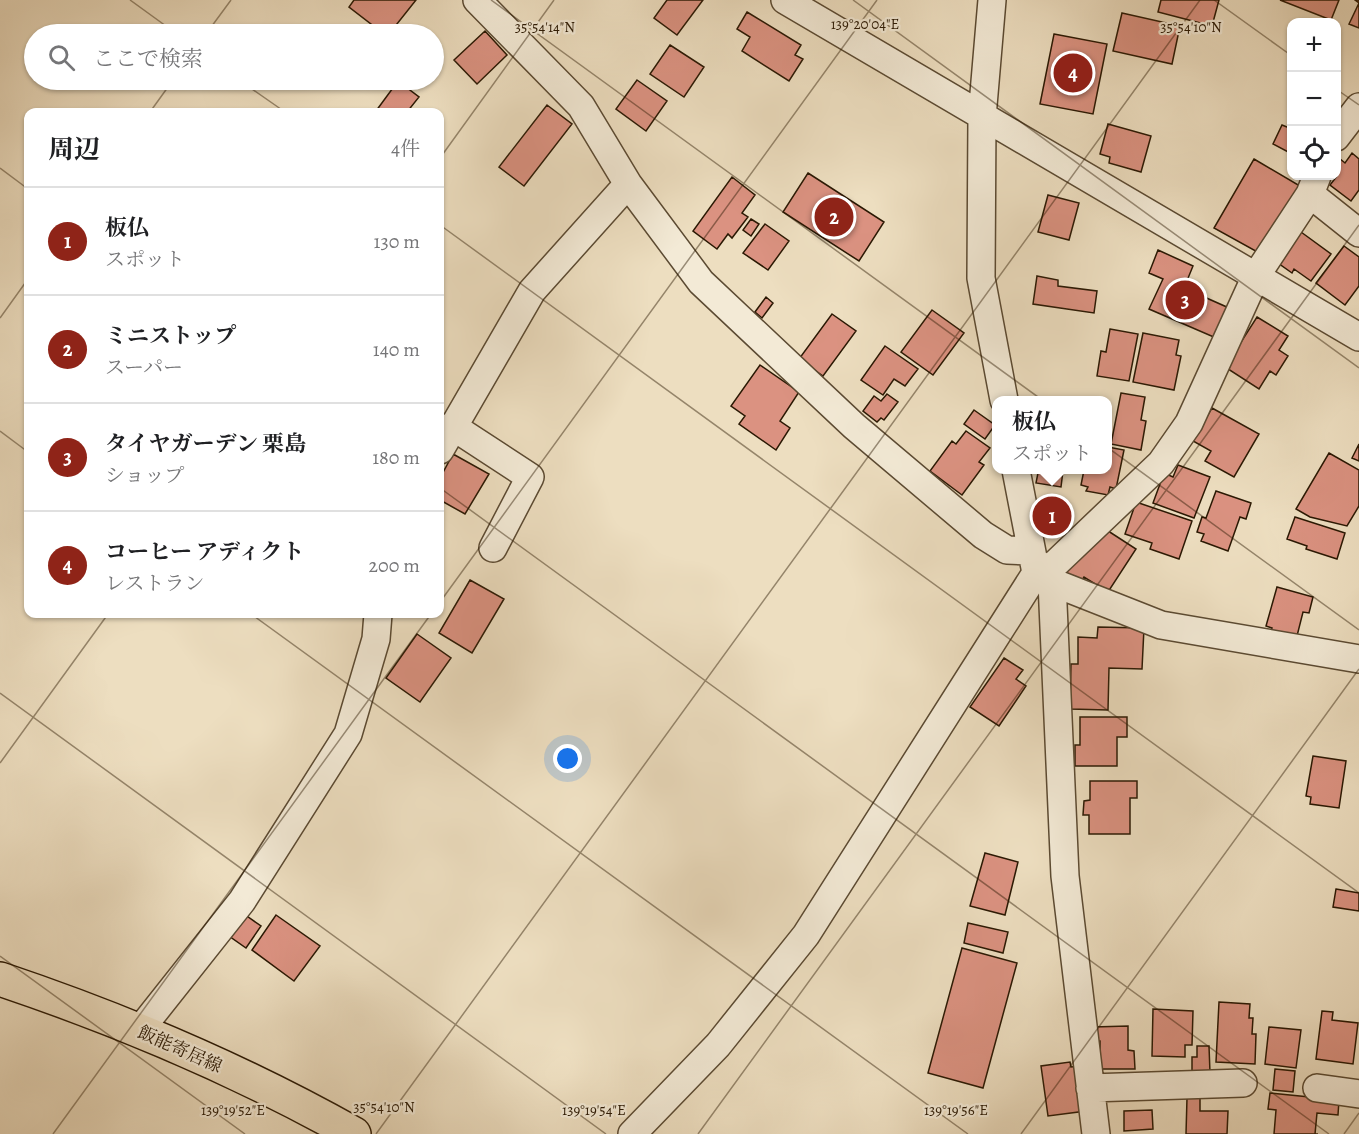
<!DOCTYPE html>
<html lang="ja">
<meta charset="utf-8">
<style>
body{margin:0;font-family:Alegreya,"Noto Serif JP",serif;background:#f2f2f2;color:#202124}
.controls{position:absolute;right:18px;top:18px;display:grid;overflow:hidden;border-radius:12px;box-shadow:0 2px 4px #0004}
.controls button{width:54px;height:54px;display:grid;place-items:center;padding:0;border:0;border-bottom:2px solid #e0e0e0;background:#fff;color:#202124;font:30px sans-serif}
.you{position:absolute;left:568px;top:759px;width:21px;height:21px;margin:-15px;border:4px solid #fff;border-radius:50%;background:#1a73e8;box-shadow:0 0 0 9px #1a73e833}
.badge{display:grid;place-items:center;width:39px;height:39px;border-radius:50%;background:#8f2418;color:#fff;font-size:20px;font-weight:700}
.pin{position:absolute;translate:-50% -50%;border:3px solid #fff;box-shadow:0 2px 6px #0006}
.popup{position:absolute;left:992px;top:396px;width:120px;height:78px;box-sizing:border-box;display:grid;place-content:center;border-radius:12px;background:#fff;filter:drop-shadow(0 2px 4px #0005);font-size:20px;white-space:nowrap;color:#757577}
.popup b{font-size:22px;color:#202124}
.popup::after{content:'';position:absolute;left:50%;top:100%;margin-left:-12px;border:12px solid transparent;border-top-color:#fff}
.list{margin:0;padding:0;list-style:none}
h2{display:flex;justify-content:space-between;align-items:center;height:78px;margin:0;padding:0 24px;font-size:26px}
h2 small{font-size:20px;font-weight:400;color:#757577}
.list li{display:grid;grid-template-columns:39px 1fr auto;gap:18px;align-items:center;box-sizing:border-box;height:108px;padding:0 24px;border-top:2px solid #e0e0e0}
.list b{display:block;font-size:22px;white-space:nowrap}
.list p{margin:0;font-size:20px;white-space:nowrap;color:#757577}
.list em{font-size:20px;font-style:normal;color:#757577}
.icon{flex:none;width:33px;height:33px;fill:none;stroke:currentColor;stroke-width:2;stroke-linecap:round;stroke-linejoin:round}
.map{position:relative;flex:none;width:1359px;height:1134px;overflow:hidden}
.search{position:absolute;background:#fff;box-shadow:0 2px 4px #0004;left:24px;top:24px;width:420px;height:66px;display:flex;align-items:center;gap:15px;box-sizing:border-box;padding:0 21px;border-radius:33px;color:#757577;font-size:22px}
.panel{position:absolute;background:#fff;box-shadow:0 2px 4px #0004;left:24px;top:108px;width:420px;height:510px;border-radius:12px}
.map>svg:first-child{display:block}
.building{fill:#db9281;stroke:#2a1803;stroke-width:1.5}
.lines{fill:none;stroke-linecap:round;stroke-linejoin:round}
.minor-casing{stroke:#5b4a32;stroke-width:30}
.major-casing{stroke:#2a1803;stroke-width:36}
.minor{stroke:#f3ead6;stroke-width:27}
.major{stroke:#eddec0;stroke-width:33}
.ticks{fill:none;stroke:#2a1803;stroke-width:1.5;stroke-opacity:0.45}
.labels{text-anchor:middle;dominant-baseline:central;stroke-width:4.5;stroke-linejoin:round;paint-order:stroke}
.street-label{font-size:18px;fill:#2a1803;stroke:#f3ead6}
.ticks-label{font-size:15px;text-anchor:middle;fill:#2a1803;stroke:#f3ead6;stroke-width:4.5;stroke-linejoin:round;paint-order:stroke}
</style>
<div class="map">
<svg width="1359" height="1134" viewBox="0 0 1359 1134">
<rect width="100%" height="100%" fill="#eddec0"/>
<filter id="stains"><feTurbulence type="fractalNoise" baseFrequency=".00333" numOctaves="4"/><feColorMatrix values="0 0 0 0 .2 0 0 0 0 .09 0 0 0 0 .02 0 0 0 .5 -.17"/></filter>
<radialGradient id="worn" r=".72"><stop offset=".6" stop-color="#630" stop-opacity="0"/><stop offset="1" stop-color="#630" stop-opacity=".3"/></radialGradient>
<path class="building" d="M354,0H416L389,34H384L349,7Z
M667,0H703L677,35L654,18Z
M1161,0H1219L1212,26L1158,12Z
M1280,0H1339L1331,20Z
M1355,0H1359V28L1349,24L1359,3Z
M747,12L801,45L795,55L803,59L789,81L742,51L750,37L737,29Z
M1122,13L1180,26L1172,64L1113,51Z
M485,31L507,55L477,84L454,60Z
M1054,34L1107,44L1093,114L1040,104Z
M670,45L704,67L684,97L650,74Z
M637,80L667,101L646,131L616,109Z
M398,81L419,97L407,112H377L376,111Z
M547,105L572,124L524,186L499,167Z
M1108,124L1151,136L1141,172L1109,163L1110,157L1100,154Z
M1282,125L1292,129V154L1273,144Z
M1352,153L1359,159V190L1351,201L1330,185L1337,176L1336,162L1339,158L1345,163Z
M1254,159L1300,186L1261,254L1214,228Z
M808,173L884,222L859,261L783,212Z
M732,177L755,195L742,213L748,217L732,238L728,234L717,249L693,231Z
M1048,195L1079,203L1069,240L1038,232Z
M751,219L759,224L751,236L743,230Z
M765,224L789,241L768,270L743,253Z
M1301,232L1331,254L1311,281L1294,269L1292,273L1278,263Z
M1344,246L1359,257V286L1345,305L1316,283Z
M1158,250L1193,266L1184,288L1229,308L1216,338L1149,309L1163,279L1149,273Z
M1037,276L1058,280V286L1097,291L1094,313L1033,304Z
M766,297L773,303L762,318L755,312Z
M932,310L964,333L933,375L901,352Z
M832,314L856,331L823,376L799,359Z
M1257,317L1288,336L1279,350L1288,356L1276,375L1270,371L1259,389L1225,367Z
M1110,329L1138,334L1129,381L1097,376L1101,351L1106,352Z
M1143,333L1179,340L1176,355L1181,356L1174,390L1133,382Z
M885,346L918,369L905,386L894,379L883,395L861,380Z
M760,365L799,392L780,421L790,428L776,450L739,424L745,416L731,406Z
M1121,393L1145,397L1141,420L1146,421L1141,450L1111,444Z
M887,394L898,402L884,420L881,418L877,422L863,411L874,396L881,401Z
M1212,408L1259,434L1234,477L1205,461L1211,451L1193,441Z
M974,410L995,425L985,439L964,424Z
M966,431L990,448L979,462L984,465L962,495L930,471L952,441L956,444Z
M1359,444V461L1352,458Z
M1108,447L1124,450L1116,489L1110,487L1108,495L1086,491L1088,487L1081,485L1084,470H1108Z
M1329,453L1359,470V506L1347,526L1310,517L1296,509Z
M453,454L489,474L465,514L440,500V478Z
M1178,465L1210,477L1194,518L1153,503L1164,473L1173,477Z
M1036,470H1069V472L1063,471L1061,487L1036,483L1038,473Z
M1216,491L1251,503L1246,519L1240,517L1228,551L1201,541L1204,534L1197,532L1202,517L1206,518Z
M1136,502L1192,521L1179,559L1150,549L1152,543L1125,534Z
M1295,517L1345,533L1337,559L1306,549L1307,546L1287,539Z
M1102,527L1136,549L1108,592L1084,577L1081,582L1065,572Z
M470,580L504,599L472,653L439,633Z
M1277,587L1313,597L1309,613L1303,612L1297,636L1270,633L1272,628L1266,626Z
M1098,627L1144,628L1142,669L1109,668L1108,710L1070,709L1071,664H1078V637L1097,638Z
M417,634L451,658L420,702L386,678Z
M1004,658L1023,670L1016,679L1026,686L999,726L970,707Z
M1080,717H1127V737H1117V766H1075V745H1080Z
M1313,756L1346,761L1339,808L1310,804L1311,797L1306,796Z
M1090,781H1137V798H1130V834H1089V815H1083L1084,801L1090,800Z
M985,853L1018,862L1005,915L970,906Z
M1336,889L1359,893V911L1333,907Z
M244,914L261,926L246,948L229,936Z
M276,915L320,946L294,981L252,950Z
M968,923L1008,932L1003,953L964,943Z
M962,948L1017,963L983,1088L928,1073Z
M1219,1002L1250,1004L1249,1018H1253L1252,1034H1256L1255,1064L1216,1062Z
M1153,1009L1193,1011L1192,1045H1185V1057L1152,1056Z
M1322,1011L1333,1012L1332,1020L1358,1023L1353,1064L1316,1059Z
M1128,1026V1050L1134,1051L1135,1069H1100V1041L1093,1042V1027Z
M1269,1027L1301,1030L1296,1068L1265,1064Z
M1197,1046H1209L1210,1073L1192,1074V1057H1197Z
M1070,1062L1071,1067L1080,1066L1086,1111L1048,1116L1041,1066Z
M1275,1069L1295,1071L1293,1092L1273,1090Z
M1270,1093L1339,1100L1338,1115L1317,1113L1315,1134H1318H1274L1276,1110L1268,1109Z
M1187,1098H1200V1111H1228L1227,1134H1186Z
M1152,1110L1153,1129L1124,1131V1111Z"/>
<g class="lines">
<g class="minor-casing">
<path id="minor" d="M477,0L581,106L628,184L701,282L854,426L983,535L1007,550L1030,551
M785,0L1359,337
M992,0L982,117L981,278L1004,400
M1336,137L1359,107
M1310,194L1359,233
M452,426L530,477L493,548
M440,450L532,291L628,184
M1016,470L1036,573L1052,582L1161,625L1359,659
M1052,582L1065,876L1096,1134
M139,1031L242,901L348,734L376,639L378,614
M1090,1088L1243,1083
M1317,1088L1359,1094
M632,1134L718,1045L806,935L1036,573L1055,564L1161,463L1189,423L1256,276L1310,194L1317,176"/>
</g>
<g class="major-casing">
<path id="major" d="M0,979C122,1020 242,1071 354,1134"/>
</g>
<use href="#minor" class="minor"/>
<use href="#major" class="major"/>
</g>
<path class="ticks" d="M130,0L177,34M491,0L1359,630M853,0L1359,368M1214,0L1292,56M206,34L231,0M239,80L285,112M1336,89L1359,105M150,112L173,80M440,158L554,0M0,168L28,189M440,225L1359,893M0,318L28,279M0,431L28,452M440,488L1329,1134M440,602L877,0M251,614L968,1134M0,693L606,1134M0,763L108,614M0,956L245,1134M53,1134L431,614M376,1134L1200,0M698,1134L1359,225M1021,1134L1359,669M1344,1134L1359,1113"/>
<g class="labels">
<g class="street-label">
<text transform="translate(180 1049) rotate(24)">飯能寄居線</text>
</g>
</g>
<g class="ticks-label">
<text x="865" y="29">139°20'04"E</text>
<text x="545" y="32">35°54'14"N</text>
<text x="1191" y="32">35°54'10"N</text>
<text x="384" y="1112">35°54'10"N</text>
<text x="233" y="1115">139°19'52"E</text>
<text x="594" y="1115">139°19'54"E</text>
<text x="956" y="1115">139°19'56"E</text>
</g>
<rect width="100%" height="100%" filter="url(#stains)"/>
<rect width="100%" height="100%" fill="url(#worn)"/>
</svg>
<div class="controls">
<button>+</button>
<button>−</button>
<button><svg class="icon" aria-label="locate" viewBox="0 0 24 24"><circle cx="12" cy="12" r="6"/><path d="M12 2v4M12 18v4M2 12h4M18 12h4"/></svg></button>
</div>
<div class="you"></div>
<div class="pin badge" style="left:1052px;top:516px">1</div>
<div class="popup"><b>板仏</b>スポット</div>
<div class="pin badge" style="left:834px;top:217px">2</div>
<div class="pin badge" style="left:1185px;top:300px">3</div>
<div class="pin badge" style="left:1073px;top:73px">4</div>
<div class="search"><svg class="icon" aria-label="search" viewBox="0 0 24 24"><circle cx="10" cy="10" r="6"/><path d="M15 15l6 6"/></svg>ここで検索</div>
<section class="panel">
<h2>周辺<small>4件</small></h2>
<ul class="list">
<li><span class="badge">1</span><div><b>板仏</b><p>スポット</p></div><em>130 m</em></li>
<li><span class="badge">2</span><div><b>ミニストップ</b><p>スーパー</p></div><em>140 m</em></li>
<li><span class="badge">3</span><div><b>タイヤガーデン 栗島</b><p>ショップ</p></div><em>180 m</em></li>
<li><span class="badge">4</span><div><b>コーヒー アディクト</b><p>レストラン</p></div><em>200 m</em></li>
</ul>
</section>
</div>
